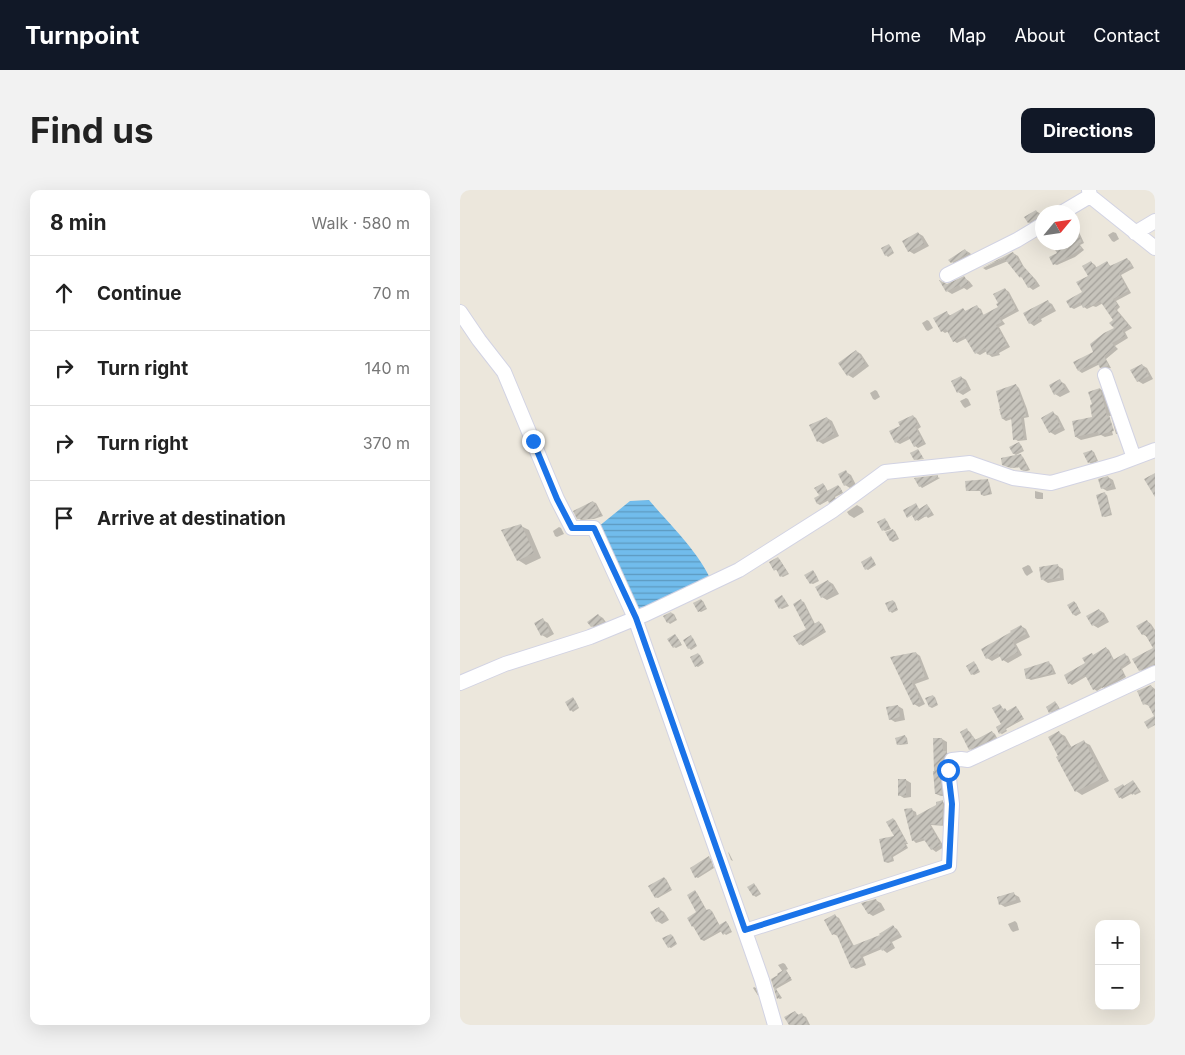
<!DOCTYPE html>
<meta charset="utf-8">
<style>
body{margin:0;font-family:Inter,sans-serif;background:#f2f2f2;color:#222}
.controls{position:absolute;right:15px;bottom:15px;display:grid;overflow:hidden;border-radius:10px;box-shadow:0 5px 20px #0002}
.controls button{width:45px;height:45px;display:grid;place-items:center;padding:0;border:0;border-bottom:1px solid #e0e0e0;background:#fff;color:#222;font:25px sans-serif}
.compass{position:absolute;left:575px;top:15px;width:45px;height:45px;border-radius:50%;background:#fff;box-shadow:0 5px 20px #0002;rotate:61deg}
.stop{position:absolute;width:15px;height:15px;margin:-11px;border:4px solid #1a73e8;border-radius:50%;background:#fff}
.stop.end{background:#1a73e8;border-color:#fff;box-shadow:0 1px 5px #0008}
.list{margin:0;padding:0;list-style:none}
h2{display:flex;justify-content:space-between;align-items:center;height:65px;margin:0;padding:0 20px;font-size:21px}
h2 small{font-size:16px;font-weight:400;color:#767676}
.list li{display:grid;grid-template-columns:32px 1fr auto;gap:15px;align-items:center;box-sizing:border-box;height:75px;padding:0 20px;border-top:1px solid #e0e0e0}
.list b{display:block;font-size:19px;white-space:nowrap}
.list em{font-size:16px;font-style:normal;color:#767676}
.icon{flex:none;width:28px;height:28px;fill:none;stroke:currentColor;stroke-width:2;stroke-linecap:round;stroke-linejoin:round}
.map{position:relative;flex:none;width:695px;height:835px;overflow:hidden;border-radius:10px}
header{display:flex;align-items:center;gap:30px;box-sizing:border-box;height:70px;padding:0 25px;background:#111827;color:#fff}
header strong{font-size:24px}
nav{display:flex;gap:28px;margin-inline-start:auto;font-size:18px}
.intro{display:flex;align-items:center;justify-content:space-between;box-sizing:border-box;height:120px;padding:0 30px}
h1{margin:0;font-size:35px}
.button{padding:12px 22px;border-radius:10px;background:#111827;color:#fff;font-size:18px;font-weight:700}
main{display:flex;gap:30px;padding:0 30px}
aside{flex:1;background:#fff;border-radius:10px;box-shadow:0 5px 20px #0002}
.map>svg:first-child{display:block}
.water{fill:url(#water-rules)}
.shadow{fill:#0003}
.building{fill:url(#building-hatch)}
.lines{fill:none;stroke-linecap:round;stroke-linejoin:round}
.minor-casing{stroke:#d2d3e3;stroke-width:16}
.minor{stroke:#fff;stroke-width:14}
.route{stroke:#1a73e8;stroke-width:6}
</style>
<header>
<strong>Turnpoint</strong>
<nav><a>Home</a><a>Map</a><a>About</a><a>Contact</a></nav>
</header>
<div class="intro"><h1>Find us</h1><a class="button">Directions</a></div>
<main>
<aside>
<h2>8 min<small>Walk · 580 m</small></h2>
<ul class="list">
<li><svg class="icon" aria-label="ahead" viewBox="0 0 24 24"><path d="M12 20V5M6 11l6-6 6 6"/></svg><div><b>Continue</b></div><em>70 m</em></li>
<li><svg class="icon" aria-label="right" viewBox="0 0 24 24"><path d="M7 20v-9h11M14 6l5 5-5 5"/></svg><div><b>Turn right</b></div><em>140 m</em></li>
<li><svg class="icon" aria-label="right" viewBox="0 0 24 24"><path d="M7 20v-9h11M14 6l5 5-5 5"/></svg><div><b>Turn right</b></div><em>370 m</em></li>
<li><svg class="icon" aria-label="arrive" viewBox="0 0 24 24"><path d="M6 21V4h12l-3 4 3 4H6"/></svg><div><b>Arrive at destination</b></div></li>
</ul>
</aside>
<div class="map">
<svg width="695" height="835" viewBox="0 0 695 835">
<defs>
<pattern id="water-rules" width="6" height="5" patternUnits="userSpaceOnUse" patternTransform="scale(1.25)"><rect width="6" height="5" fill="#71bcec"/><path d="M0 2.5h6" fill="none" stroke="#5d99bf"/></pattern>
<pattern id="building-hatch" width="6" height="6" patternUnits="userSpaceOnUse" patternTransform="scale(1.25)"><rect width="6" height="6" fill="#c7c4bc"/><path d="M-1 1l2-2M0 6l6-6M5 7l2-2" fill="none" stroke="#a29f99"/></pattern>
</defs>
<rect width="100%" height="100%" fill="#ece7dc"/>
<path class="water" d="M189,310C209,334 238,361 251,390L198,413L176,419L138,337L170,311Z"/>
<path class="shadow" d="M576,21L581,24L582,31L574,35L569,33Z
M616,40L619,42L624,53L620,55L624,60L615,67L597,75L594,74L599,63L612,52Z
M653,42L656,43L659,49L654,52L652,51L648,45Z
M458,43L463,46L469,56L454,64L449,61Z
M429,55L431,57L434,63L428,67L426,65Z
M505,60L510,63L513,67L497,75L492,72Z
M553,63L558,66L564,77L576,90L580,96L573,100L569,97L564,89L561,87L548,71L526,80L523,78Z
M667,69L670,71L674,78L661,85L671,103L656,111L660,117L657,120L672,138L665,142L668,148L655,156L658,159L646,169L651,178L645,179L641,177L640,174L622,183L619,181L656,138L655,130L643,113L636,117L633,116L627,119L624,117L622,115L614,119L610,117L624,103L629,86L631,72L635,75L637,78L647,73L652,77Z
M504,88L509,91L513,96L507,100L504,98L492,104L487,101V95Z
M545,99L549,102L559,121L542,130L545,134L539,137L550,157L539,163L540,165L532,167L528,164L527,161L520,165L516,163L507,148L497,153L494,151L489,141L485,143L482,141L487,123L491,126L503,119L507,122L517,117L521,119L524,126L540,118Z
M588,112L592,114L596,121L581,129L582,131L574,136L570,133Z
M467,130L469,131L473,138L468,141L466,140L462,133Z
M396,161L401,164L409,176L393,188L388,185Z
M682,175L687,178L693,189L683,194L678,191Z
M501,187L506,190L511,200L503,205L498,202Z
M600,191L605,194L610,202L600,207L595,204Z
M556,195L559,198L567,219L569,227L564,228L567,250L558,251L555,249L552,229L546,231L543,229Z
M640,199L645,202L652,228L654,230L658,244H656L651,226H648L653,245L645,247L641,245L621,250L616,247L634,228Z
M415,200L417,201L420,207L415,210L413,209L410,203Z
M506,208L508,209L511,215L505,218L503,216L500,211Z
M593,223L598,226L605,240L595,245L590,242Z
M453,226L456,228L461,237L458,239L466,254L458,258L455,256L450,249L440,254L436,252L442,236Z
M367,228L372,231L379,246L363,254L358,251Z
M559,254L561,255L564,261L556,265L554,264L551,258Z
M632,261L634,262L638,271L631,274L629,272Z
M560,265L563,267L570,280L567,281H564L560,277L554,278L546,276Z
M386,282L391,285L396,295L390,298L385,295Z
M477,287L480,288L462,298L460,296Z
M648,287L653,290L656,299L647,301L642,298Z
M527,291L529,292L532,304L524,306L522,305L521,301H509L507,300Z
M363,294L365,296L368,302L378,296L380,297L383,303L375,307L376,309L371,313L369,310L360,315L358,314L356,309L361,305L359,304Z
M575,301L583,303V309H577L575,308Z
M645,304L647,305L652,325L645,327L643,326Z
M133,312L136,313L143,326L134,329L121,330L118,328Z
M397,315L402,318L404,322L394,328L389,325L387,322Z
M456,315L460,320L467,316L469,317L474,325L468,328L466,326L458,331L454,326L450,328L458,323Z
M425,330L427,331L431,339L425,341L423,340Z
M61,336L69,340L81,368L66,375L58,370L43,341Z
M99,337L101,338L104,344L97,347L95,346L93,341Z
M433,340L435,341L439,349L433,352L431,351Z
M411,368L413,369L416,375L408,380L406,379Z
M318,369L320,370L329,384L323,387L321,386L318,380H315Z
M568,375L570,376L573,382L567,386L565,384L562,378Z
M598,376L603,379L604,390L588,393L583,390Z
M352,381L355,383L359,391L353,394L350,393Z
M368,391L373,394L379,404L367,410L362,407Z
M322,407L324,408L329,416L322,419L320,418Z
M241,410L243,411L247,419L241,422L239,421Z
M341,411L344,412L355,434L359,432L362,434L366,442L343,456L340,454L347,439Z
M433,411L435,412L438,420L432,423L430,421Z
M614,412L616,413L621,423L616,426L614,425Z
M639,420L644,423L649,432L638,438L633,435Z
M211,423L214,424L217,430L210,434L208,432L205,426Z
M138,425L143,428L148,435L137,439L132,436Z
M83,430L88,433L94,444L87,448L82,445Z
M687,431L691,434L695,440V478L684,482L680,480L694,459L687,447L683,444Z
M561,436L566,439L570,447L556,454L562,465L548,473L543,470L541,466L532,471L527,468Z
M215,446L217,447L222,455L216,458L214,457Z
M231,447L233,448L237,456L231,460L229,458Z
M646,458L649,460L654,470L665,465L668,466L671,473L662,479L666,487L646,499L643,497L637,501L634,499L627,486L612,495L609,493L633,466Z
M456,463L460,466L469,489L455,494L465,514L459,517L454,514L432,468Z
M238,464L240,465L244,473L238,477L236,476Z
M588,472L592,475L596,484L571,490L567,488Z
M514,473L516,474L520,482L514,485L512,484Z
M691,496L695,499V525L690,516L684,514Z
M473,506L475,507L478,515L472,518L470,517L467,509Z
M113,509L115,510L119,518L113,522L111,520Z
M595,513L597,514L600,519L592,523L590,522Z
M540,515L544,520H545L548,522L556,518L558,519L564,529L546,539L547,541L542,544L540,543L543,534Z
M438,516L443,519L445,530L435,532L430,529Z
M507,540L510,542L514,548L516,550L532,542L535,544L538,550L514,561L510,559Z
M599,543L605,546L612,558L624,552L630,555L649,591L622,605L616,601Z
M445,546L447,548L448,554L440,555L438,554Z
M482,549L487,552V563L491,565L486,606H481L476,604Z
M446,590L451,593V607L444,608L439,605Z
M673,592L675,593L681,602L675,605L673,603L662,609L660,607L665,597Z
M483,612L486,614V636L471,635L484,657L476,662L472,659L466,650L456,653L453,650L452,620L456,622L457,627Z
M433,629L435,630L448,654H446L448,658L433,667L434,671L428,673L425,672L421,650L436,647Z
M268,662L269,663L273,671L271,670Z
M249,668L251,669L254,678L238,688L236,687Z
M204,688L206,689L212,700L198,708L195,707Z
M294,695L296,696L301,704L296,707L293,705Z
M235,702L237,703L247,721L250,720L252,721L260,736L266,732L268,734L272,742L266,745L262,741L244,751L242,750L228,728L238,723Z
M554,704L559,707L561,712L545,717L540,714Z
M415,710L421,713L425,720L413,726L408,723Z
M199,719L204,722L209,730L202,734L197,731Z
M375,726L379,728L394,756L421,746L433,737L437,739L442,747L432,752L435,758L427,763L422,759L403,767L406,775L396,779L392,777L378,746L373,744Z
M555,731L557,733L559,740L553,742L551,740L548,734Z
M211,745L213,746L217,754L211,758L209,757Z
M323,773L325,774L328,779L326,780L332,790L316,799L322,808L320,809L318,808L312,790L320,786L323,782L318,775Z
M294,797L296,798L299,807L293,798Z
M335,822L340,826L342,825L346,827L350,835H330Z"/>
<path class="building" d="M576,20L580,27L568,33L564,27Z
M612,33L622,52L618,54L622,58L612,65L593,75L589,67L597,63L590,52H612Z
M458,42L464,54L448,62L442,51Z
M429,54L433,62L425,66L421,58Z
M505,59L508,64L491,73L488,70Z
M553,62L560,73L572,86L576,94L568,98L561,86L560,88L544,68L521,78Z
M667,68L672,76L659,83L668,101L653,109L658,115L654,118L669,136L662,140L665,146L652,153L655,157L644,166L649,176L640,178L637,172L618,181L613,172L633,162L630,154L644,143L654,138L649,133L653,130L640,111L631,116L630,114L623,118L620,112L610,118L606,111L622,102L616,92L628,86L622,76L631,71L635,78L647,71L650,76Z
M504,86L509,93L501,98L499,95L486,102L479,90L487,94Z
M545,98L556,119L539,128L542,132L536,135L547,155L536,161L537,163L527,165L525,158L515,164L504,146L493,152L486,139L481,142L473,128L487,121L489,126L503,118L505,121L517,115L522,124L523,125L538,117L536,114L538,113L533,104Z
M588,110L592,118L578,126L579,129L569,134L563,123Z
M396,160L405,173L387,186L378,173Z
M682,174L689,186L677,192L670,180Z
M501,186L507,197L497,203L491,191Z
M600,189L605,199L594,205L589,195Z
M556,194L563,215H564L566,226L561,227L564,249L553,250L551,227L542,229L539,219H540L536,201Z
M640,198L647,226L649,225L654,241L639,245L638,242L615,247L612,231L632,227L630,215L632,214L628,202Z
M593,221L601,237L589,243L581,228Z
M453,225L458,235L455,237L463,252L454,257L448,246L435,253L429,241L440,236L438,232Z
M367,227L374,244L357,252L349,235Z
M559,252L563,259L553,264L549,257Z
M458,259L464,269L454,270L450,263Z
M632,260L636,270L628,273L623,263Z
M561,264L568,279L564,281L561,280L558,276L551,278L542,275L541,268Z
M386,280L392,292L384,296L378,284Z
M695,283V307L684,289Z
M478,285V287L459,297L454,288Z
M648,286L652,296L641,299L638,289Z
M528,289L530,304L521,305L520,300L506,301L505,291Z
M363,293L367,300L359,305L354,298Z
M378,295L382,301L374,306L375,308L369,313L367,309L357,314L354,308Z
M645,302L651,324L642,327L636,305Z
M133,311L141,325L131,329H117L113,321Z
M456,313L459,319L467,314L472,323L465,327L464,326L455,331L452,325L447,328L443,320Z
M425,328L429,337L422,341L417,332Z
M61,334L74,363L57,371L41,340Z
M433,339L437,348L430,351L425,342Z
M411,366L415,374L405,380L401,372Z
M318,367L328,383L320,387L316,379L314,381L309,372Z
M598,374L600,388L581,390L579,377Z
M353,380L358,389L350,394L344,385Z
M368,390L374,401L361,408L355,397Z
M322,405L327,414L319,419L314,410Z
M241,409L246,418L238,422L233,413Z
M341,409L354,434L359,431L364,440L339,455L333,446L346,439L333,414Z
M433,410L437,419L429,422L425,413Z
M614,411L620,421L613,425L607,415Z
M639,419L645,429L632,436L626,426Z
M211,422L216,429L207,433L203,426Z
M138,424L144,432L131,437L127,432Z
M83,428L90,442L81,446L74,433Z
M687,430L695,443V474L679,481L672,469L693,458L685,444L682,445L676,436Z
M561,435L566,444L552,451L558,462L542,471L538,463L526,469L521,459L551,442L550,441Z
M215,444L221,453L213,458L207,449Z
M231,445L236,455L228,459L223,450Z
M646,457L653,470L665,463L669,472L660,477L664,485L642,498L641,496L633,500L625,485L608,494L604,485L625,473L622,468L632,463L633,465Z
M456,462L465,487L451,491L461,512L453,515L430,467Z
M238,463L243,472L235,477L230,467Z
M514,471L519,481L511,485L506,476Z
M589,471L593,483L566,489L564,479Z
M691,495L695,503V535L688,539L684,532L694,526L687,513L683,515L677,501Z
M473,505L477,514L469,517L465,508Z
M113,507L118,517L110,521L105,512Z
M595,511L599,518L589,523L586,517Z
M540,514L543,519L545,518L547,521L556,516L563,528L545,538L546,540L539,544L536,537L541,534L532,518Z
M438,515L440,527L429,530L426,517Z
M507,538L511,547L513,546L515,550L532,541L536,548L509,560L500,542Z
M599,541L609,558L624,550L643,588L615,602L596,567L598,566L588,547Z
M445,545L447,553L437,555L435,548Z
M473,548H482L483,561H486L487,563L484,567L479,581L482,604H475L473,581H474Z
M438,589H446V605L438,606Z
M673,590L679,601L672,605L671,602L659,608L654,599L663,594L664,596Z
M483,610L482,635L469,634L481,655L471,660L463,648L452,651L444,619L452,618L454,627L476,615V612Z
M433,628L447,653H444L446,657L431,666L432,670L424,672L419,649L434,646L426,632Z
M249,666L253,677L235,688L230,678Z
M204,687L211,699L195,708L188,696Z
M294,693L299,703L293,706L287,697Z
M235,700L246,720L250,719L259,735L266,731L271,740L263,745L260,740L241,750L233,736L232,737L227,728L236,722L227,705Z
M554,702L556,710L539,715L537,707Z
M416,709L420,717L408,724L401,713Z
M199,717L205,727L196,732L190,722Z
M375,724L392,756L420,745L419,744L433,735L439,744L429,750L432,755L422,761L420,757L400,765L403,773L391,778L376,743L372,745L364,730Z
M211,744L216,753L208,758L202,748Z
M325,779L331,788L315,797L320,807L317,809L311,789L318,785L317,784Z
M335,821L338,825L342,823L348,835H329L324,827Z"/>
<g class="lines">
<g class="minor-casing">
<path id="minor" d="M629,0L630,6L695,58
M603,22L630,6
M675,43L695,31
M487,85L557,50L582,35
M0,122L19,150L44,182L97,309L112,338H134L175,428L302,790L315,835
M645,185L674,268
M0,493L45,474L130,447L186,424L279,380L372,321L425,282L510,273L553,288L591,293L658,274L695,260
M285,741L489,676L492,614L488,580L492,570L501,569L508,570L695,483"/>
</g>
<use href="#minor" class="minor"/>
</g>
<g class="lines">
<path class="route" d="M73,251L97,309L112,338H134L176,428L285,740L489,676L492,614L488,580"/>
</g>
</svg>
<div class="controls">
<button>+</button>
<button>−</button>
</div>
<svg class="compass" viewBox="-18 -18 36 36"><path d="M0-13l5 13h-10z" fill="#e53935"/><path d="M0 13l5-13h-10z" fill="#767676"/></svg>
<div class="stop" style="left:488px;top:580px"></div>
<div class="stop end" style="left:73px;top:251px"></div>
</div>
</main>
